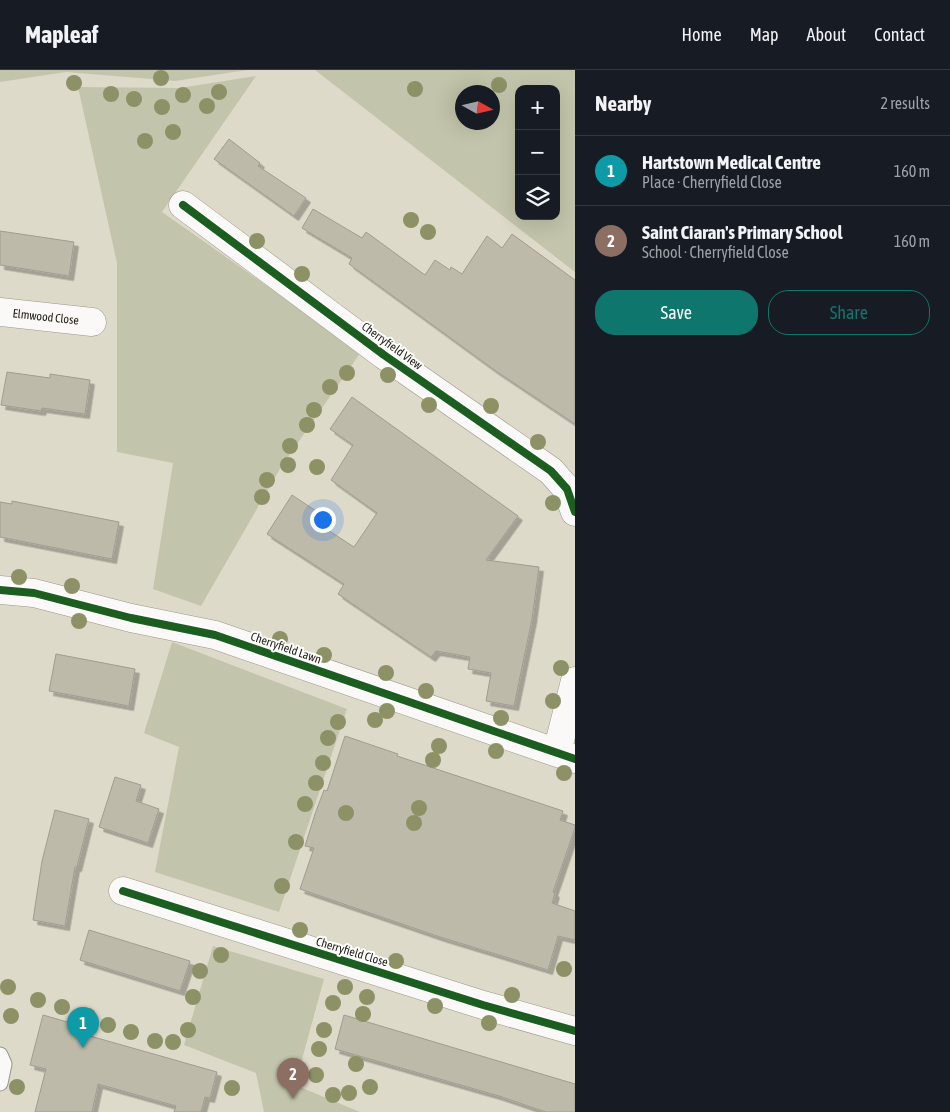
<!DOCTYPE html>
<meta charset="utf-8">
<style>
body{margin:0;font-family:"Asap Condensed",sans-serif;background:#242831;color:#f1f3f6}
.controls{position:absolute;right:15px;top:15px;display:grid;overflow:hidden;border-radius:10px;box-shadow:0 5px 20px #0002}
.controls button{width:45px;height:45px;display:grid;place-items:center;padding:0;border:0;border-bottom:1px solid #363941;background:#171b24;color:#f1f3f6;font:25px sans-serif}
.compass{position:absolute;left:455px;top:15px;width:45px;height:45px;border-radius:50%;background:#171b24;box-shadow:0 5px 20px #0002;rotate:98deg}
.you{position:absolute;left:322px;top:449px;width:18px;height:18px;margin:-12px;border:4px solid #fff;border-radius:50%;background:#1a73e8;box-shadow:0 0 0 8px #1a73e833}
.badge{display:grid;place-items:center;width:32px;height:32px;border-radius:50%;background:#0f766e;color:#fff;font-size:16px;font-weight:700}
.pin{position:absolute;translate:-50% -41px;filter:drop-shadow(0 1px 2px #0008)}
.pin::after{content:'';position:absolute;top:26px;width:18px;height:15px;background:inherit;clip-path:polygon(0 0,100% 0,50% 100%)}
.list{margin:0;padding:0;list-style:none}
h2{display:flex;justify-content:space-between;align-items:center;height:65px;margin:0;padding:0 20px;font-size:21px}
h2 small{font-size:16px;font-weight:400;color:#9ea1a6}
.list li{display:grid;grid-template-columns:32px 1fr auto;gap:15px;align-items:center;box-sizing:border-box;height:70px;padding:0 20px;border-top:1px solid #363941}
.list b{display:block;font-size:19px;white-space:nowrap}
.list p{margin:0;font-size:16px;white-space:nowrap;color:#9ea1a6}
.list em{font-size:16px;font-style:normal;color:#9ea1a6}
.actions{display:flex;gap:10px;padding:15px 20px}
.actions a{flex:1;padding:11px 0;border:1px solid #0f766e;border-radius:20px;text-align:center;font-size:18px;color:#0f766e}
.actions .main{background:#0f766e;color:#fff}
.icon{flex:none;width:28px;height:28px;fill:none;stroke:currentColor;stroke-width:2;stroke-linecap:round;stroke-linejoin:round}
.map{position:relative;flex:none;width:575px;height:1042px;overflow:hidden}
header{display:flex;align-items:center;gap:30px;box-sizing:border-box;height:70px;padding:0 25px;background:#171b24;border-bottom:1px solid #363941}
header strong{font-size:24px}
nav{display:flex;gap:28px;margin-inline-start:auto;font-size:18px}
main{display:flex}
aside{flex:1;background:#171b24}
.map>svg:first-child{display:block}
.green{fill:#c2c5ab;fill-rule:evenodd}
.building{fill:#bdbaaa;stroke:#a09c90;filter:url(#shadow)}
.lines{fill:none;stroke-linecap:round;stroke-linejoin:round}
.lane-casing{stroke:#99968a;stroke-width:17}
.street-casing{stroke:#99968a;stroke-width:29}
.lane{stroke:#faf9f7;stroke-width:15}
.street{stroke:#faf9f7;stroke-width:28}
.cycleway-casing{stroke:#fff;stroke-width:11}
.cycleway{stroke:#1b5e20;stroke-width:8}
.tree{fill:#8d9166}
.labels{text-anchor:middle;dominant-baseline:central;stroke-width:4;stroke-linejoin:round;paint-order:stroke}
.street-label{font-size:12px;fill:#1f1c11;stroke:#fff}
</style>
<header>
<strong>Mapleaf</strong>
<nav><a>Home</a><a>Map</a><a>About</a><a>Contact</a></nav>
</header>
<main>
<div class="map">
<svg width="575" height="1042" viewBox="0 0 575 1042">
<defs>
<filter id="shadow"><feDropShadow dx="4.5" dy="4.5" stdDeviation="0" flood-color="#0004"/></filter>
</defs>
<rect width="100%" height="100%" fill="#dedaca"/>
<path class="green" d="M0,0H247L175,11L66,2L0,12Z
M315,0H575V202ZM519,19H556V146H519ZM462,22H492V52H462Z
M256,6L162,142L361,282L281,397L201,536L153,519L173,393L117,382V193L78,17L180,18Z
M172,572L347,639L279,842L155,802L179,677L144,663Z
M213,876L324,909L295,1015L360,1042H264L256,1003L184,975Z"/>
<path class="building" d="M229,69L260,93L258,96L306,128L294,146L214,89Z
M313,139L362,168L366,162L425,205L435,190L450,200L451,197L462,204L487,166L502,178L512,164L575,210V354L493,299L349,194L352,188L302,158Z
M0,161L74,172L69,206L0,195Z
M7,302L50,308V304L90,310L85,344L42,338L41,341L1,335Z
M352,327L518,446L486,490L539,497L532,549L514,636L486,631L491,603L468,599L470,587L436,581L431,587L338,524L344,514L267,464L292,425L316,441L311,449L354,477L377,443L331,410L353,375L330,359Z
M12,431L119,452L112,489L0,467V432L12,434Z
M56,584L135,599L129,636L49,621Z
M345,666L398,684L397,686L563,741L560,750L575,755V758L553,822L555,823L552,833L575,841V870L558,866L548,900L440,867L300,819L314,778L305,776L315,744L324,720L327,721Z
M115,707L141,715L136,731L159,739L148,773L99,757Z
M55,740L89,749L77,797H75L65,856L33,850L42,791Z
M89,860L190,891L180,921L80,890Z
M43,945L71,953L69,960L217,1002L210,1028L205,1027L201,1042H174L176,1036L98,1014L92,1042H35L46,999L30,995Z
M344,945L575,1014V1042H546L499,1026L335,979Z"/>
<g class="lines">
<g class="lane-casing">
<path id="lane" d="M0,985L4,994L0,1013"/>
</g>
<g class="street-casing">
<g id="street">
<path d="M183,135L384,285L551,401L567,419L575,442"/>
<path id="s1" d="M0,242L92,252"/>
<path d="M0,520L34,523L131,548L215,565L575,689"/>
<path d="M557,682L575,611"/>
<path d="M123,821L483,935L575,961"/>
</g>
</g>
<use href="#lane" class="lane"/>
<use href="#street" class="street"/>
<g class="cycleway-casing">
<path id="cycleway" d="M183,135L384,285L551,401L567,419L575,442
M0,520L34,523L131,548L215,565L575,689
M123,821L483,935L575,961"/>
</g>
<use href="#cycleway" class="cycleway"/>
</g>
<g class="tree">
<circle cx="161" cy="8" r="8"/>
<circle cx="74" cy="13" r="8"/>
<circle cx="499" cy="15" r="8"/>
<circle cx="415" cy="19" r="8"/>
<circle cx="219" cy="22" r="8"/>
<circle cx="111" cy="24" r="8"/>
<circle cx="183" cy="25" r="8"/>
<circle cx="134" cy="29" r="8"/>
<circle cx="207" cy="36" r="8"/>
<circle cx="162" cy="37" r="8"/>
<circle cx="173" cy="62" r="8"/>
<circle cx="145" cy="71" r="8"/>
<circle cx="411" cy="150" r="8"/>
<circle cx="428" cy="162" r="8"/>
<circle cx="257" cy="171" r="8"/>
<circle cx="302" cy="204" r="8"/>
<circle cx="347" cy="303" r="8"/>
<circle cx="388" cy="305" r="8"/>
<circle cx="330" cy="317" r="8"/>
<circle cx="429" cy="335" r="8"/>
<circle cx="491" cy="336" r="8"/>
<circle cx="314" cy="340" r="8"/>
<circle cx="307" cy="355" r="8"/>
<circle cx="538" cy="372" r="8"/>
<circle cx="290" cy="376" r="8"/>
<circle cx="288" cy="395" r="8"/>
<circle cx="317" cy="397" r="8"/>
<circle cx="267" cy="410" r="8"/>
<circle cx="262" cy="427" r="8"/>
<circle cx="553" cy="433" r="8"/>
<circle cx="19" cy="507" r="8"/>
<circle cx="72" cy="516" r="8"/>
<circle cx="79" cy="551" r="8"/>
<circle cx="280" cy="569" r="8"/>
<circle cx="324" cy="585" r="8"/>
<circle cx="561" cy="598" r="8"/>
<circle cx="386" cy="603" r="8"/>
<circle cx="426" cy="621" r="8"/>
<circle cx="553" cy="631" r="8"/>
<circle cx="387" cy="641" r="8"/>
<circle cx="501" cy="648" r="8"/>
<circle cx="375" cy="650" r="8"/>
<circle cx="338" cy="652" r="8"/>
<circle cx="328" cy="668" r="8"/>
<circle cx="439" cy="676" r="8"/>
<circle cx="496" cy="681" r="8"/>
<circle cx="433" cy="690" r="8"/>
<circle cx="323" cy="693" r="8"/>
<circle cx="564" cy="703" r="8"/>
<circle cx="316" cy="713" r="8"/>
<circle cx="305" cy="734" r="8"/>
<circle cx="419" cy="738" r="8"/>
<circle cx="346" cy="743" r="8"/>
<circle cx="414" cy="753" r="8"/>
<circle cx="296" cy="772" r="8"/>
<circle cx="282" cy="816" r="8"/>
<circle cx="300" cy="860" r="8"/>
<circle cx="221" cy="885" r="8"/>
<circle cx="396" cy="891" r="8"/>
<circle cx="564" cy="899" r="8"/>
<circle cx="200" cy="901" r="8"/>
<circle cx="8" cy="917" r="8"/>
<circle cx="345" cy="917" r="8"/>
<circle cx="512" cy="925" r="8"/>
<circle cx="193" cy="927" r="8"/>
<circle cx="367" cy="927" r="8"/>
<circle cx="38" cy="930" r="8"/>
<circle cx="333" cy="933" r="8"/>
<circle cx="435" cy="936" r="8"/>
<circle cx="62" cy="937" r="8"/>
<circle cx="363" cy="944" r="8"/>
<circle cx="11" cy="946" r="8"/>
<circle cx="88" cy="946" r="8"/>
<circle cx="489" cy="953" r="8"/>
<circle cx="108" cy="955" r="8"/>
<circle cx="188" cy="960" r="8"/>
<circle cx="324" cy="960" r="8"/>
<circle cx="131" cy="962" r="8"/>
<circle cx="155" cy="971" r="8"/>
<circle cx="173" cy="972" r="8"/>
<circle cx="319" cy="979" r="8"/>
<circle cx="356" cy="994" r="8"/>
<circle cx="316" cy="1005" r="8"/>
<circle cx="17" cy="1017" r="8"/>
<circle cx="370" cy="1017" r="8"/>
<circle cx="232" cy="1018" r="8"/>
<circle cx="349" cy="1023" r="8"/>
<circle cx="333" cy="1025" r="8"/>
</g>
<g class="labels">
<g class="street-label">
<text stroke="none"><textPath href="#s1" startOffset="46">Elmwood Close</textPath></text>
<text transform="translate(392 276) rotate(36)">Cherryfield View</text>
<text transform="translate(286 578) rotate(19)">Cherryfield Lawn</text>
<text transform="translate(352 882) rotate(17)">Cherryfield Close</text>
</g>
</g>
</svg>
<div class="controls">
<button>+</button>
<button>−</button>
<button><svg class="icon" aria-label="layers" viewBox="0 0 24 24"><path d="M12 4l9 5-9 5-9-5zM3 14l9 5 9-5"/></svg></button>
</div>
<svg class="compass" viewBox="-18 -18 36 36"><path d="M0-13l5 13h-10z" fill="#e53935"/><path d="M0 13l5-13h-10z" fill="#9ea1a6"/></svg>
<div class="you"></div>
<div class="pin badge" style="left:83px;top:978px;background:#0f9aa8">1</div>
<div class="pin badge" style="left:293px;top:1029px;background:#8d6e63">2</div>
</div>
<aside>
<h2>Nearby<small>2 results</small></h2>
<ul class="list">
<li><span class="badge" style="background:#0f9aa8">1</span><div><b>Hartstown Medical Centre</b><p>Place · Cherryfield Close</p></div><em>160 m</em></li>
<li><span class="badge" style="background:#8d6e63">2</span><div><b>Saint Ciaran's Primary School</b><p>School · Cherryfield Close</p></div><em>160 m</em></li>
</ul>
<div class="actions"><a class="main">Save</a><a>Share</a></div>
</aside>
</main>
